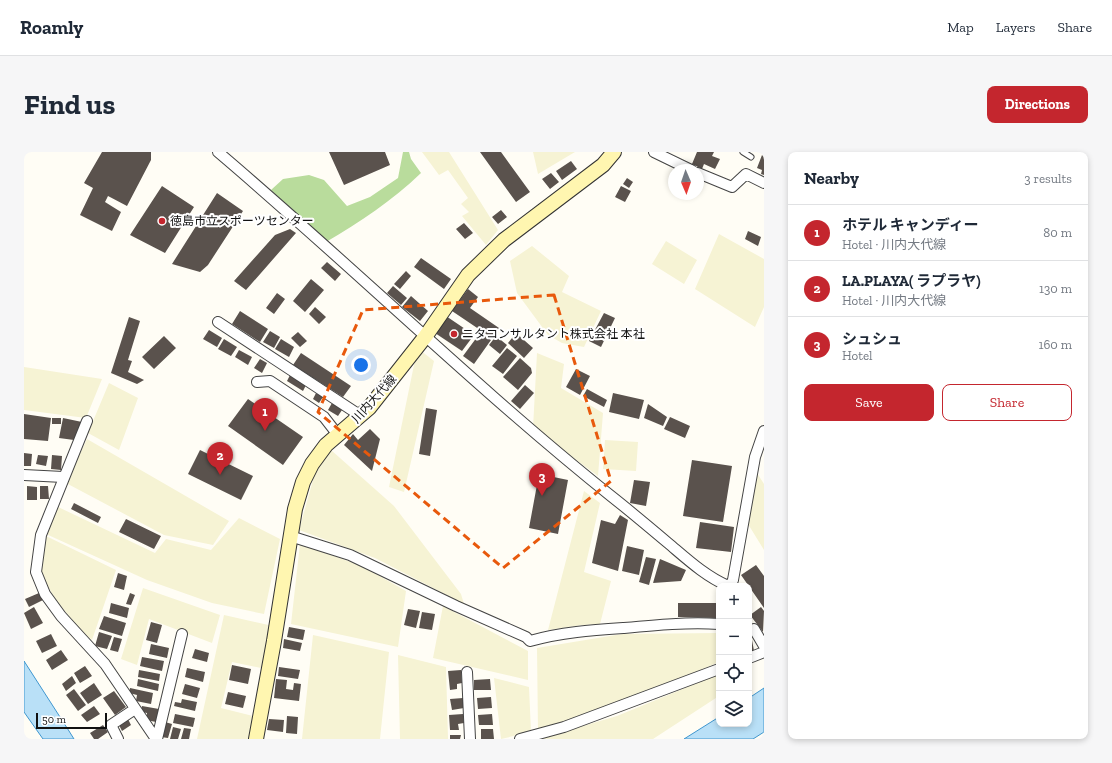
<!DOCTYPE html>
<meta charset="utf-8">
<style>
body{margin:0;font-family:"Zilla Slab","Noto Sans JP",serif;background:#f6f6f7;color:#1f2937}
.controls{position:absolute;right:12px;bottom:12px;display:grid;overflow:hidden;border-radius:8px;box-shadow:0 2px 6px #0003}
.controls button{width:36px;height:36px;display:grid;place-items:center;padding:0;border:0;border-bottom:1px solid #e0e1e3;background:#fff;color:#1f2937;font:20px sans-serif}
.compass{position:absolute;left:644px;top:12px;width:36px;height:36px;border-radius:50%;background:#fff;box-shadow:0 2px 6px #0003;rotate:178deg}
.scale{position:absolute;left:12px;bottom:10px;width:71px;box-sizing:border-box;padding-left:4px;border:2px solid #111;border-top:0;font-size:11px;line-height:14px;white-space:nowrap;color:#111;-webkit-text-stroke:3px #fff;paint-order:stroke}
.you{position:absolute;left:337px;top:213px;width:14px;height:14px;margin:-10px;border:3px solid #fff;border-radius:50%;background:#1a73e8;box-shadow:0 0 0 6px #1a73e833}
.badge{display:grid;place-items:center;width:26px;height:26px;border-radius:50%;background:#c4262e;color:#fff;font-size:13px;font-weight:700}
.pin{position:absolute;translate:-50% -33px;filter:drop-shadow(0 1px 2px #0008)}
.pin::after{content:'';position:absolute;top:21px;width:14px;height:12px;background:inherit;clip-path:polygon(0 0,100% 0,50% 100%)}
.list{margin:0;padding:0;list-style:none}
h2{display:flex;justify-content:space-between;align-items:center;height:52px;margin:0;padding:0 16px;font-size:17px}
h2 small{font-size:13px;font-weight:400;color:#747a83}
.list li{display:grid;grid-template-columns:26px 1fr auto;gap:12px;align-items:center;box-sizing:border-box;height:56px;padding:0 16px;border-top:1px solid #e0e1e3}
.list b{display:block;font-size:15px;white-space:nowrap}
.list p{margin:0;font-size:13px;white-space:nowrap;color:#747a83}
.list em{font-size:13px;font-style:normal;color:#747a83}
.actions{display:flex;gap:8px;padding:12px 16px}
.actions a{flex:1;padding:9px 0;border:1px solid #c4262e;border-radius:8px;text-align:center;font-size:14px;color:#c4262e}
.actions .main{background:#c4262e;color:#fff}
.icon{flex:none;width:22px;height:22px;fill:none;stroke:currentColor;stroke-width:2;stroke-linecap:round;stroke-linejoin:round}
.map{position:relative;flex:none;width:740px;height:587px;overflow:hidden;border-radius:8px}
header{display:flex;align-items:center;gap:24px;box-sizing:border-box;height:56px;padding:0 20px;background:#fff;border-bottom:1px solid #e0e1e3}
header strong{font-size:19px}
nav{display:flex;gap:22px;margin-inline-start:auto;font-size:14px}
.intro{display:flex;align-items:center;justify-content:space-between;box-sizing:border-box;height:96px;padding:0 24px}
h1{margin:0;font-size:28px}
.button{padding:10px 18px;border-radius:8px;background:#c4262e;color:#fff;font-size:14px;font-weight:700}
main{display:flex;gap:24px;padding:0 24px}
aside{flex:1;background:#fff;border-radius:8px;box-shadow:0 2px 6px #0003}
.map>svg:first-child{display:block}
.farmland{fill:#f6f3d4}
.forest{fill:#b9dc9c}
.water{fill:#b9e0f7;stroke:#3f96cf}
.building{fill:#5a524d}
.lines{fill:none;stroke-linecap:round;stroke-linejoin:round}
.lane-casing{stroke:#444;stroke-width:7}
.street-casing{stroke:#444;stroke-width:12}
.secondary-casing{stroke:#333;stroke-width:16}
.lane{stroke:#fff;stroke-width:5}
.street{stroke:#fff;stroke-width:10}
.secondary{stroke:#fff6b0;stroke-width:14}
.marked{fill:none;stroke:#e8590c;stroke-width:3;stroke-dasharray:8 5;stroke-linejoin:round}
.poi-dot{fill:#c4262e;stroke:#fff;stroke-width:1.5}
.labels{text-anchor:middle;dominant-baseline:central;stroke-width:4;stroke-linejoin:round;paint-order:stroke}
.poi-label{font-size:12px;fill:#111;stroke:#fff;text-anchor:start}
.street-label{font-size:12px;fill:#111;stroke:#fff}
</style>
<header>
<strong>Roamly</strong>
<nav><a>Map</a><a>Layers</a><a>Share</a></nav>
</header>
<div class="intro"><h1>Find us</h1><a class="button">Directions</a></div>
<main>
<div class="map">
<svg width="740" height="587" viewBox="0 0 740 587">
<rect width="100%" height="100%" fill="#fffdf5"/>
<path class="farmland" d="M398,0H425L474,78L462,93L438,64L445,60L437,52L444,46L424,18L415,23Z
M509,0H551L514,22Z
M695,82L740,107V155L731,175L671,137Z
M642,89L673,108L660,132L628,112Z
M508,94L545,124L538,140L577,159L560,195L538,191L524,183L493,141L486,109Z
M396,198L410,209L380,340L365,335L391,208Z
M513,201L540,212L537,236L579,261L574,324L509,276Z
M0,215L78,227L62,266L0,258Z
M85,231L114,246L95,298L64,281Z
M63,287L205,369L189,393L140,383L42,331Z
M581,288L614,290L612,319L579,317Z
M307,298L370,354L437,442L440,452L351,406L275,378L291,321Z
M733,321L740,332V398L724,372Z
M560,339L576,351L560,420L587,429L576,472L558,473L524,478Z
M32,354L131,401L142,387L187,398L215,366L256,387L240,462L188,451L123,428L22,382Z
M22,384L92,418L68,488L56,478L32,448L16,421Z
M276,392L338,414L382,439L374,495L267,472Z
M119,436L196,463L188,491L125,467L113,513L97,507Z
M419,454L504,499V528L409,506Z
M200,463L249,474L242,517L208,510L197,556L233,565L230,587H173Z
M695,481V510L594,554L514,580L513,496L598,482Z
M289,483L365,500L356,587H278Z
M374,503L422,515L424,587H376Z
M695,522V544L629,587H514L593,564Z
M470,526L505,535L507,580L477,587Z"/>
<path class="forest" d="M379,0H385L387,7L397,21C368,49 336,70 302,90L247,38L259,27L285,23L300,28L323,54L346,45L374,26Z"/>
<path class="water" d="M0,509L45,579L50,587H19L0,560Z
M740,536V580L729,587H660L695,565V572H725V546Z"/>
<path class="building" d="M78,0H127V8L103,54L84,44L81,50L97,60L88,79L56,63L69,36L60,31Z
M305,0H361L366,13L320,33Z
M456,0H477L506,40L492,50Z
M673,0H690L688,4L696,7L691,17L680,12L678,17L668,12Z
M738,3L740,4V23L737,22L738,18L733,16Z
M547,9L553,17L538,28L532,19Z
M527,21L535,30L526,37L518,27Z
M603,26L609,30L605,36L599,32Z
M138,34L170,55L141,101L106,83Z
M597,34L607,39L601,50L591,45Z
M193,41L219,59L184,113L176,120L148,112Z
M477,58L483,65L474,72L468,65Z
M440,71L449,81L441,87L432,77Z
M266,77L272,81L222,138L210,129L251,83Z
M724,79L737,85L734,94L721,87Z
M397,106L427,127L420,137L390,115Z
M303,110L317,122L311,129L297,116Z
M382,119L387,124L376,137L370,132Z
M287,127L300,138L281,160L269,149Z
M369,134L383,146L377,153L363,141Z
M444,137L454,145L446,156L475,176L468,186L428,159Z
M253,141L261,147L250,162L242,156Z
M387,144L404,159L396,169L378,155Z
M291,155L302,165L295,172L285,162Z
M216,159L244,177L236,190L208,172Z
M580,161L591,166L577,195L565,189Z
M422,164L450,183L438,199L411,181Z
M105,165L116,169L104,208L108,209L104,220L120,228L113,232L87,221Z
M185,178L198,186L193,195L179,187Z
M246,179L256,185L250,196L239,190Z
M274,180L283,189L276,195L267,186Z
M456,181L467,188L450,212L439,204Z
M492,181L509,196L500,206L484,191Z
M140,184L152,196L130,217L118,205Z
M472,184L483,193L476,202L465,193Z
M200,187L213,195L207,204L194,197Z
M257,187L270,195L265,205L251,197Z
M483,196L493,204L479,222L468,214Z
M215,198L228,205L224,213L211,205Z
M277,201L327,234L319,245L269,213Z
M496,206L507,216L508,221L494,238L479,225Z
M236,207L243,211L238,221L230,216Z
M552,217L566,224L556,243L542,235Z
M266,223L282,233L279,239L263,229Z
M501,233L510,241L496,257L487,249Z
M563,237L583,248L580,255L559,244Z
M292,241L299,245L295,251L289,247Z
M589,241L620,248L615,267L585,260Z
M224,247L279,285L259,313L204,274Z
M308,251L318,258L314,264L304,258Z
M624,252L643,265L639,274L620,266Z
M402,256L413,258L406,304L395,302Z
M0,262L27,266L24,289L0,287Z
M646,265L666,274L661,286L640,277Z
M28,266H37V272H28Z
M39,266L58,270L50,288L35,286Z
M346,277L356,287L348,319L320,293L329,282L334,288Z
M176,298L229,324L217,348L164,322Z
M0,301L8,302L7,314H0Z
M14,303L24,304L22,314L12,312Z
M28,303L38,304L37,318L27,317Z
M668,308L708,314L699,370L659,364Z
M515,322L544,328L534,382L505,376Z
M610,328L626,330L622,354L606,351Z
M3,334L13,335V348H3Z
M16,334H24L25,347H16Z
M50,351L77,365L74,371L47,357Z
M596,363L604,368L594,419L568,411L577,368L591,372Z
M102,367L137,384L130,397L95,380Z
M676,370L710,375L707,400L672,396Z
M603,394L620,398L615,423L598,419Z
M622,405L632,407L625,433L615,430Z
M636,407L662,418L657,429L629,431Z
M732,413L740,424V456L717,423Z
M94,421L103,424L100,438L90,435Z
M15,441L19,448L5,455L1,447Z
M106,441L111,443L107,453L102,452Z
M87,451L105,456L103,466L85,461Z
M654,451H692V466L654,465Z
M10,455L19,471L7,477L0,461Z
M737,455L740,459L739,480L726,463Z
M384,457L396,459L392,476L380,473Z
M398,460L411,462L408,478L395,476Z
M80,464L102,471L98,484L75,477Z
M127,470L138,473L133,491L122,488Z
M265,475L281,478L279,488L263,485Z
M75,480L88,484L83,497L71,494Z
M27,482L33,494L18,501L12,489Z
M90,485L98,487L94,500L86,498Z
M260,487L278,491L276,499L259,496Z
M728,488L730,499L725,500V489Z
M127,492L145,496L143,506L125,502Z
M171,497L185,501L183,510L168,506Z
M37,498L44,508L28,518L22,508Z
M118,505L140,509L138,519L116,514Z
M208,513L227,517L224,532L205,528Z
M61,514L68,524L56,531L50,521Z
M255,515L276,518L274,527L254,524Z
M163,516L181,520L179,530L161,525Z
M115,518L136,522L135,529L114,525Z
M437,518L438,531L433,532V537L426,538L424,519Z
M48,524L52,531L42,539L38,532Z
M114,527L135,532L134,539L113,534Z
M252,527L263,528L262,537L269,538L270,531L277,532L275,549L250,546Z
M466,527L467,538H450V528Z
M70,531L78,543L64,552L56,541Z
M161,532L176,536L173,546L158,542Z
M106,536L129,541L127,552L112,549L113,543L105,541Z
M50,537L62,553L54,559L42,543Z
M90,539L102,555L91,563L79,546Z
M204,540L222,544L219,556L201,552Z
M467,545L468,556L454,557L453,546Z
M439,546L440,556L428,558L426,547Z
M158,547L173,550L171,559L150,554L151,550L157,551Z
M70,554L76,562L63,570L57,563Z
M118,554L135,557L132,570L122,568L123,561L117,560Z
M151,562L171,566L169,575L149,571Z
M439,562L440,571L434,572L435,578H426L425,563Z
M468,562L469,573H455L454,563Z
M263,564L274,565L273,582L262,581Z
M104,567L107,573L98,579L95,573Z
M245,567L260,568L259,580L243,578Z
M141,570L148,572L144,586L137,585Z
M79,573L84,580L74,587H70L66,581Z
M149,575L157,577L154,587H146Z
M160,576L167,577L165,587H157Z
M457,577H469L470,587H457Z
M426,583H437L436,587H426Z"/>
<g class="lines">
<g class="lane-casing">
<path id="lane" d="M719,0L727,5"/>
</g>
<g class="street-casing">
<path id="street" d="M194,0C326,112 451,235 587,344C606,359 625,375 644,391C663,407 681,424 704,434
M630,0L667,18
M674,21L708,35L722,22L740,31
M194,170L337,264
M233,230L246,229L300,265L314,283
M63,269L17,383L12,420L21,442L37,464L81,512L132,587
M0,323L39,325
M266,384L326,403L432,454L502,485L506,489C537,480 569,478 600,476C632,473 664,470 695,472
M706,434L709,428L731,305L740,279
M730,477L740,494
M725,506L740,500
M443,520L446,587
M94,587L87,573L111,557
M133,587L158,482
M496,587L540,575L695,517"/>
</g>
<g class="secondary-casing">
<path id="secondary" d="M232,587L250,489L271,357L279,330L288,312L302,293L345,256L401,185L444,123L480,88L579,13L590,0"/>
</g>
<use href="#lane" class="lane"/>
<use href="#street" class="street"/>
<use href="#secondary" class="secondary"/>
</g>
<path class="marked" d="M530,143L587,329L479,416L294,260L339,158Z"/>
<g class="poi-dot">
<circle cx="138" cy="69" r="4"/>
<circle cx="430" cy="182" r="4"/>
</g>
<g class="labels">
<g class="poi-label">
<text x="146" y="69">徳島市立スポーツセンター</text>
<text x="438" y="182">ニタコンサルタント株式会社 本社</text>
</g>
<g class="street-label">
<text transform="translate(350 247) rotate(-48)">川内大代線</text>
</g>
</g>
</svg>
<div class="controls">
<button>+</button>
<button>−</button>
<button><svg class="icon" aria-label="locate" viewBox="0 0 24 24"><circle cx="12" cy="12" r="6"/><path d="M12 2v4M12 18v4M2 12h4M18 12h4"/></svg></button>
<button><svg class="icon" aria-label="layers" viewBox="0 0 24 24"><path d="M12 4l9 5-9 5-9-5zM3 14l9 5 9-5"/></svg></button>
</div>
<svg class="compass" viewBox="-18 -18 36 36"><path d="M0-13l5 13h-10z" fill="#e53935"/><path d="M0 13l5-13h-10z" fill="#747a83"/></svg>
<div class="scale">50 m</div>
<div class="you"></div>
<div class="pin badge" style="left:241px;top:279px">1</div>
<div class="pin badge" style="left:196px;top:323px">2</div>
<div class="pin badge" style="left:518px;top:344px">3</div>
</div>
<aside>
<h2>Nearby<small>3 results</small></h2>
<ul class="list">
<li><span class="badge">1</span><div><b>ホテル キャンディー</b><p>Hotel · 川内大代線</p></div><em>80 m</em></li>
<li><span class="badge">2</span><div><b>LA.PLAYA( ラプラヤ)</b><p>Hotel · 川内大代線</p></div><em>130 m</em></li>
<li><span class="badge">3</span><div><b>シュシュ</b><p>Hotel</p></div><em>160 m</em></li>
</ul>
<div class="actions"><a class="main">Save</a><a>Share</a></div>
</aside>
</main>
